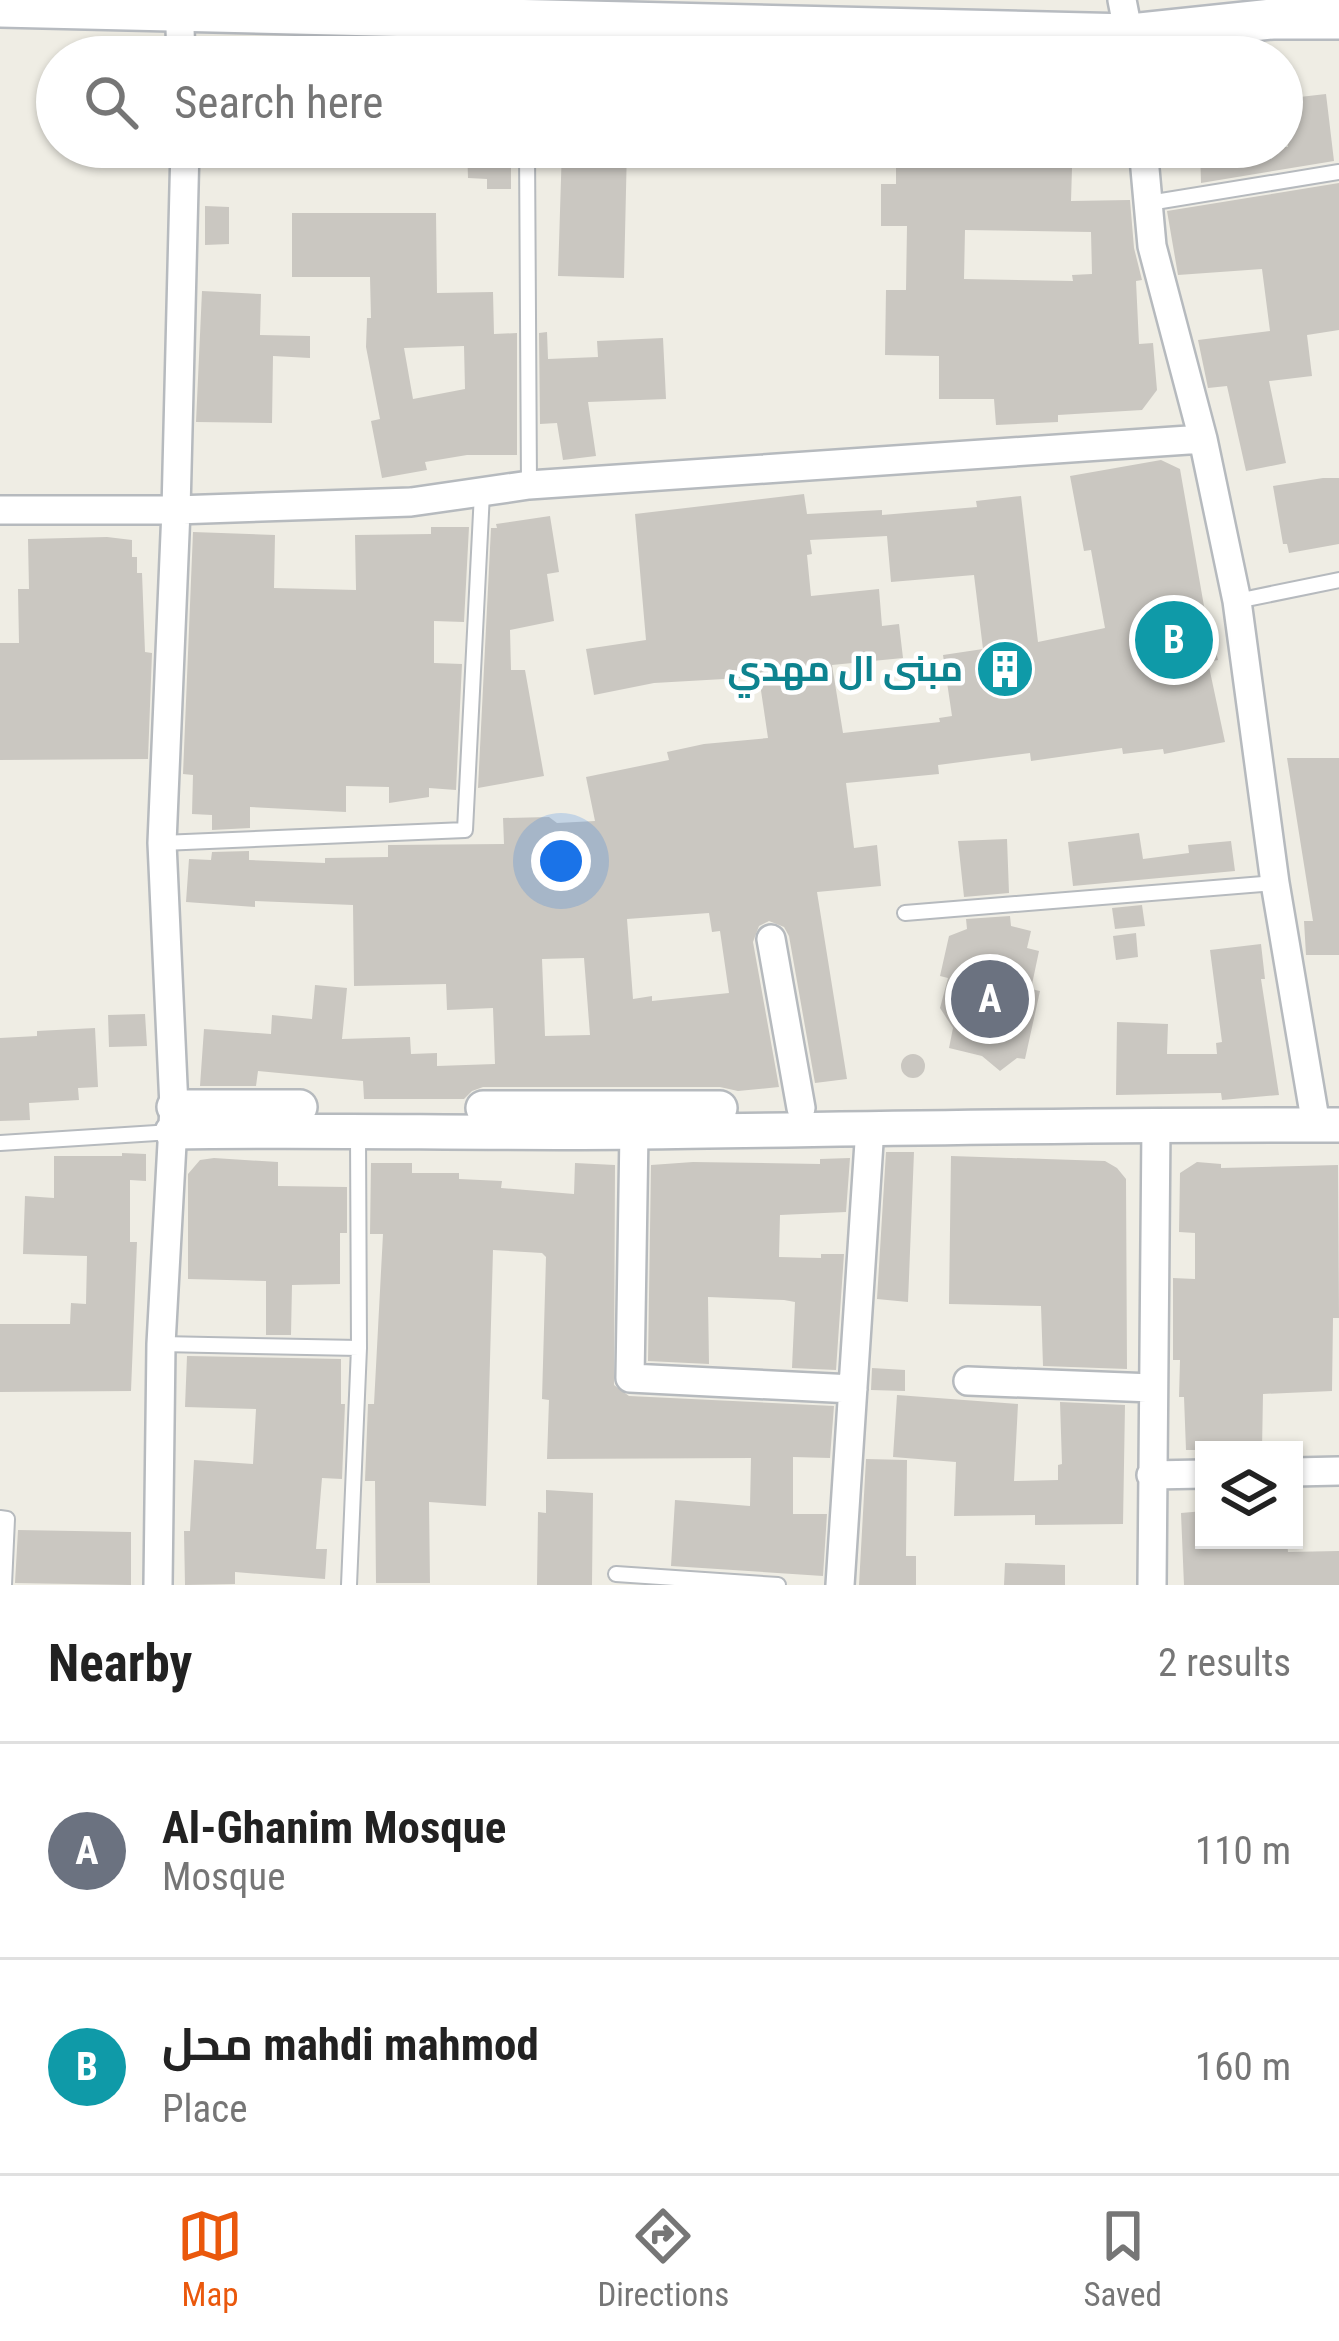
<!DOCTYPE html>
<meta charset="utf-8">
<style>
body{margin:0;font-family:"Roboto Condensed",Cairo,sans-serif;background:#f2f2f2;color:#222}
.controls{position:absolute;right:36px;bottom:36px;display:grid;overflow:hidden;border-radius:0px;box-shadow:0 3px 9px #0004}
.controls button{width:108px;height:108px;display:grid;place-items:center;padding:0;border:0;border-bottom:3px solid #e0e0e0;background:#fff;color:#222;font:60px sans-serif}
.you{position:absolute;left:561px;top:861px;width:42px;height:42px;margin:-30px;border:9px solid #fff;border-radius:50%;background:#1a73e8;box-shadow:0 0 0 18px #1a73e833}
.badge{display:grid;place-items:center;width:78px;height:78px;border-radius:50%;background:#ea580c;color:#fff;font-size:39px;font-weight:700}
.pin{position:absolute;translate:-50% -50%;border:6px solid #fff;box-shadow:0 3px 12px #0006}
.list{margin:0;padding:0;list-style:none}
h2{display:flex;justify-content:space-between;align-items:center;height:156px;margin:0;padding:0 48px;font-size:51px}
h2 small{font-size:39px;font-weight:400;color:#767676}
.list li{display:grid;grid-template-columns:78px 1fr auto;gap:36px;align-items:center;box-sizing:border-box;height:216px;padding:0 48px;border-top:3px solid #e0e0e0}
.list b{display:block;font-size:45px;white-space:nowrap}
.list p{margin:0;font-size:39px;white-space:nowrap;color:#767676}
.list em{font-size:39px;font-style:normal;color:#767676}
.icon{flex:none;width:66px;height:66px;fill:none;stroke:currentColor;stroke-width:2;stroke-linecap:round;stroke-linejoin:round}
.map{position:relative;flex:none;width:1339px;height:1585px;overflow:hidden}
.search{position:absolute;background:#fff;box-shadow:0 3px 9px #0004;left:36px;right:36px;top:36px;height:132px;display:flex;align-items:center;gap:30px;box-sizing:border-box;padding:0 42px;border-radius:66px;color:#767676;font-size:45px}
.sheet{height:588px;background:#fff}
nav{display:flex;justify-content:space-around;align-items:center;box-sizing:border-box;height:168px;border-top:3px solid #e0e0e0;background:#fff;font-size:33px;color:#767676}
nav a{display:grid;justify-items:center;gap:6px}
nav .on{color:#ea580c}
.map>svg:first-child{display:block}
.building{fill:#cac7c1;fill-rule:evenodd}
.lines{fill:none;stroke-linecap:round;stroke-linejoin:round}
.service-casing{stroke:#b6babe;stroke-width:18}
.minor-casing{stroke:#b6babe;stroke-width:32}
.tertiary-casing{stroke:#b6babe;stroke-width:38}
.secondary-casing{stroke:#b7bbc0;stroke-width:44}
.service{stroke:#fff;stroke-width:14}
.minor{stroke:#fff;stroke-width:27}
.tertiary{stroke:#fff;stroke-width:33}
.secondary{stroke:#fff;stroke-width:39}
.labels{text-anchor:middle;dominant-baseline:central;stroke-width:9;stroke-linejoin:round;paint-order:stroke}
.culture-label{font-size:36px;font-weight:bold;fill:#0d838f;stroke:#fff;text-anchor:end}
</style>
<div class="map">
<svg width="1339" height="1585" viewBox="0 0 1339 1585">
<rect width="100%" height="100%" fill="#efede4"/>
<path class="building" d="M1326,94L1334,161L1201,183L1200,147H1288L1282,99Z
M467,147H511V189H487V179L468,178Z
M562,147H627L624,278L558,276Z
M896,147H1044V167L1072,168L1071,201L1130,200L1134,248L1142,280L1136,281L1139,344L1153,343L1157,390L1142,410L1058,415V422L996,425L994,399H939V356L885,355L886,290H906L907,226H881V184H896ZM965,230L1091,232L1092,274L1072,275L1073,281L964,279Z
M1339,183V330L1307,335L1312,376L1269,381L1286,463L1246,471L1227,386L1208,388L1198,340L1270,331L1262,269L1178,275L1167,211Z
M205,206L229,207V244L205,245Z
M292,213H436L437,293L493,292L494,334L517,333V455H467L425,462L427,470L382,478L371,421L380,419L366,347L367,318H371L370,277H292ZM464,346L465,389L413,399L404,348Z
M202,291L261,294L260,335L310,336V358L273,356L272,423L196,422Z
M547,332L548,359L598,357L597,341L663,338L666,399L588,402L596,456L563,460L557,423L540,424L539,333Z
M1161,460L1180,469L1204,606L1218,660L1208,662L1225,742L1164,754L1163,749L1123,754L1122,748L1031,761L1030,753L938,765L939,774L846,783L854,848L877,845L881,886L817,892L847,1079L815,1083L789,936L784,927L769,921L759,926L753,942L779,1087L738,1091L720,1087H483L472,1091L464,1099H364L363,1081L258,1071L256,1086H200L204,1029L271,1034L272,1015L312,1019L315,985L347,988L342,1039L410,1037L411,1054L437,1053V1066L495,1064L493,1008L447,1010L446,984L354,986L353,905L255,901V907L186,902L189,859L211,860L212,852L249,851V860L325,863V858L388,857V845L504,844L503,818L549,817L557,823L595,821L586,777L669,760L667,752L704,744L768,738L759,677L654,683L594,695L586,649L646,640L635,514L804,494L807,514L882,510V515L977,507L976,501L1021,496L1038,642L1105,628L1091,550L1084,551L1070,476ZM887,536L891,582L974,575L983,649L943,655L952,716L939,718L940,722L843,733L832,665L903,658L899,624L882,626L879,589L811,596L807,555L812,554L810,540ZM709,913L712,932L720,931L729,993L652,1001V996L633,999L627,919ZM584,958L590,1035L545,1036L542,959Z
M1323,478H1339V544L1289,553L1287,544H1283L1273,486Z
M550,516L559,572L547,574L554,621L510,630L511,670H525L544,776L478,788L491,528H497L496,524Z
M431,527H469L464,622L434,621V663L462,664L456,790L429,788V797L389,803V787L346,786V812L250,807V828L212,830V815L192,814L193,775L183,774L193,532L275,535L274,588L356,590L355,535L431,534Z
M107,537L132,540V557H137V573H142L145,652L152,653L148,759L0,760V643H19L18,589H29L28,539Z
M1287,758H1339V955H1306L1304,921H1313Z
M1139,833L1143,859L1189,853L1188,845L1231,841L1235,871L1073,886L1068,842Z
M1007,839L1009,893L964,897L958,841Z
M1142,905L1145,926L1115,929L1112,908Z
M1010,916L1011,926L1031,931L1027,948L1039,951L1031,989L1040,991L1025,1059L1017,1058L1000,1071L982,1056L949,1048L953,1028L940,1008L948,978L940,976L949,936L967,929L966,919Z
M1136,933L1138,957L1116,960L1113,936Z
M1261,944L1265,979H1261L1279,1095L1222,1100L1221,1093L1116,1095L1117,1022L1168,1024L1167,1054H1217L1216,1043L1222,1042L1210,950Z
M145,1014L147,1046L109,1047L108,1015Z
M95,1028L98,1087L78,1088L79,1100L29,1103L30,1120L0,1121V1038L37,1036V1031Z
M901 1066a12 12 0 1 1 24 0a12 12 0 1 1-24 0Z
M886,1152H914L908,1302L877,1299Z
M122,1153L146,1154V1181L130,1180V1242H137L131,1391L0,1392V1324H70L71,1303L86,1304L87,1256L23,1254L25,1196L54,1198V1156H122Z
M951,1156L1105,1161L1117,1168L1126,1179L1127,1369L1043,1366L1041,1306L949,1304Z
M214,1158L278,1162V1186L347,1187V1233H340V1284L292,1285L291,1335H266V1281L188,1279V1174L200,1160Z
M850,1158L846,1212L780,1215L779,1257L821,1258V1254H844L836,1370L792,1368L795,1302L784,1300L708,1297L709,1364L648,1361L651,1165L693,1162L820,1164V1159Z
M1197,1162L1221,1164V1168L1338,1165L1339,1318H1333L1332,1391L1263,1394L1262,1450H1186L1184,1397H1179L1180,1360H1173V1278L1195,1279V1233L1179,1232L1180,1173Z
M371,1163H412V1173H459V1179L502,1181L501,1188L574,1194L575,1163L615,1165L614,1385L629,1396L834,1406L830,1458L793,1457V1514H827L823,1576L671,1566L675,1500L750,1506L751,1458L547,1459L549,1400L542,1399L546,1257L542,1253L493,1250L486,1506L429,1502L430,1583H376L375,1481H365L368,1404H374L383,1234H370Z
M187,1356L341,1359V1404H345L342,1479L322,1478L316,1549H327L325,1579L235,1572V1584L185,1585L184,1531H190L194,1460L253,1464L256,1409L185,1407Z
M872,1368L905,1370V1391L871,1390Z
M897,1395L1018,1404L1014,1481L1058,1480V1465L1062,1464L1060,1402L1125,1405L1123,1524L1035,1525V1515L954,1516L956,1462L893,1457Z
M866,1459L907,1460L906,1556H916V1585H859Z
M546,1490L593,1493L592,1585H537L538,1512L546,1513Z
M1204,1511V1540H1287L1288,1552L1339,1551V1585H1184L1181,1513Z
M18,1530L131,1532V1585L15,1583Z
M1005,1563L1065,1565V1585H1004Z"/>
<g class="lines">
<g class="service-casing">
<path id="service" d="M527,23V57
M527,147L529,485
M1149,203L1339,172
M1237,601L1339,580
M162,843L465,830L482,493
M905,913L1275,883
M358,1134L359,1348
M0,1143L172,1132
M161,1344L359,1348L349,1585
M0,1518L7,1519L4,1585
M616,1574L778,1585"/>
</g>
<g class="minor-casing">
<path id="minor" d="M179,0L181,57
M1122,0L1133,57
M1143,147L1152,246L1203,439L1237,601L1275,883L1316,1125
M0,510H176L411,502L529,485L1203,439
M771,939L801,1108
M634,1132L630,1378L853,1389
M968,1381L1153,1388
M1294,1472L1339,1471
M1151,1475L1204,1474
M158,1585L161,1344L174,1107L162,843L176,510L185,147
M840,1585L870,1127
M1152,1585L1156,1125"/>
</g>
<g class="tertiary-casing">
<path id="tertiary" d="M174,1107H300
M483,1108H720
M172,1132C327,1129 482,1134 637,1132C871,1129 1105,1124 1339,1125"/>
</g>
<g class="secondary-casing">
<path id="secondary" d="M0,7L1131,34L1272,19H1339"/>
</g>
<use href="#service" class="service"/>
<use href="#minor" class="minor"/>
<use href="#tertiary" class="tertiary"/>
<use href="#secondary" class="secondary"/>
</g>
<defs>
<g id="building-disc" transform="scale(3)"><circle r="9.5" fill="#0f9aa8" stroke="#fff"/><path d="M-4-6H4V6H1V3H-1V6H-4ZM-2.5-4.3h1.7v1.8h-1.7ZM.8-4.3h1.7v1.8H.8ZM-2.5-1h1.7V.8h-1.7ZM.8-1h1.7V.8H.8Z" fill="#fff"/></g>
</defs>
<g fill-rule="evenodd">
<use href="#building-disc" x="1005" y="669"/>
</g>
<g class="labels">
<g class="culture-label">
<text x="963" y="669">مبنى ال مهدي</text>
</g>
</g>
</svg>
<div class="controls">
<button><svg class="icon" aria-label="layers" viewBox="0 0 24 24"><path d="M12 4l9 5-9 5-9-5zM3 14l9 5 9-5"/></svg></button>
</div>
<div class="you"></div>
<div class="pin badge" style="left:990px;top:999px;background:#6b7280">A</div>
<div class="pin badge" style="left:1174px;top:640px;background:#0f9aa8">B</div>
<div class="search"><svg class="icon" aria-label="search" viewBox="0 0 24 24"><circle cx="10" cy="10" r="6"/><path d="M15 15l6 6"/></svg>Search here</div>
</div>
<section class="sheet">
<h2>Nearby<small>2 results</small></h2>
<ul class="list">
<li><span class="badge" style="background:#6b7280">A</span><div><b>Al-Ghanim Mosque</b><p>Mosque</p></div><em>110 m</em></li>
<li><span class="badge" style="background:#0f9aa8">B</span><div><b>محل mahdi mahmod</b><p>Place</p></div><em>160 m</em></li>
</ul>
</section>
<nav>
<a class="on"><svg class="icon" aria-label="map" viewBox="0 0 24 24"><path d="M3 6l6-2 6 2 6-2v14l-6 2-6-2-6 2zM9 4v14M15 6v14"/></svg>Map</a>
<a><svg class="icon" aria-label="directions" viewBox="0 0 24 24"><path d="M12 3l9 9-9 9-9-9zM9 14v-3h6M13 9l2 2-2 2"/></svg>Directions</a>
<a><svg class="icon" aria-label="saved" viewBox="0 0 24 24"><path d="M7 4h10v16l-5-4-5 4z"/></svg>Saved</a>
</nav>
